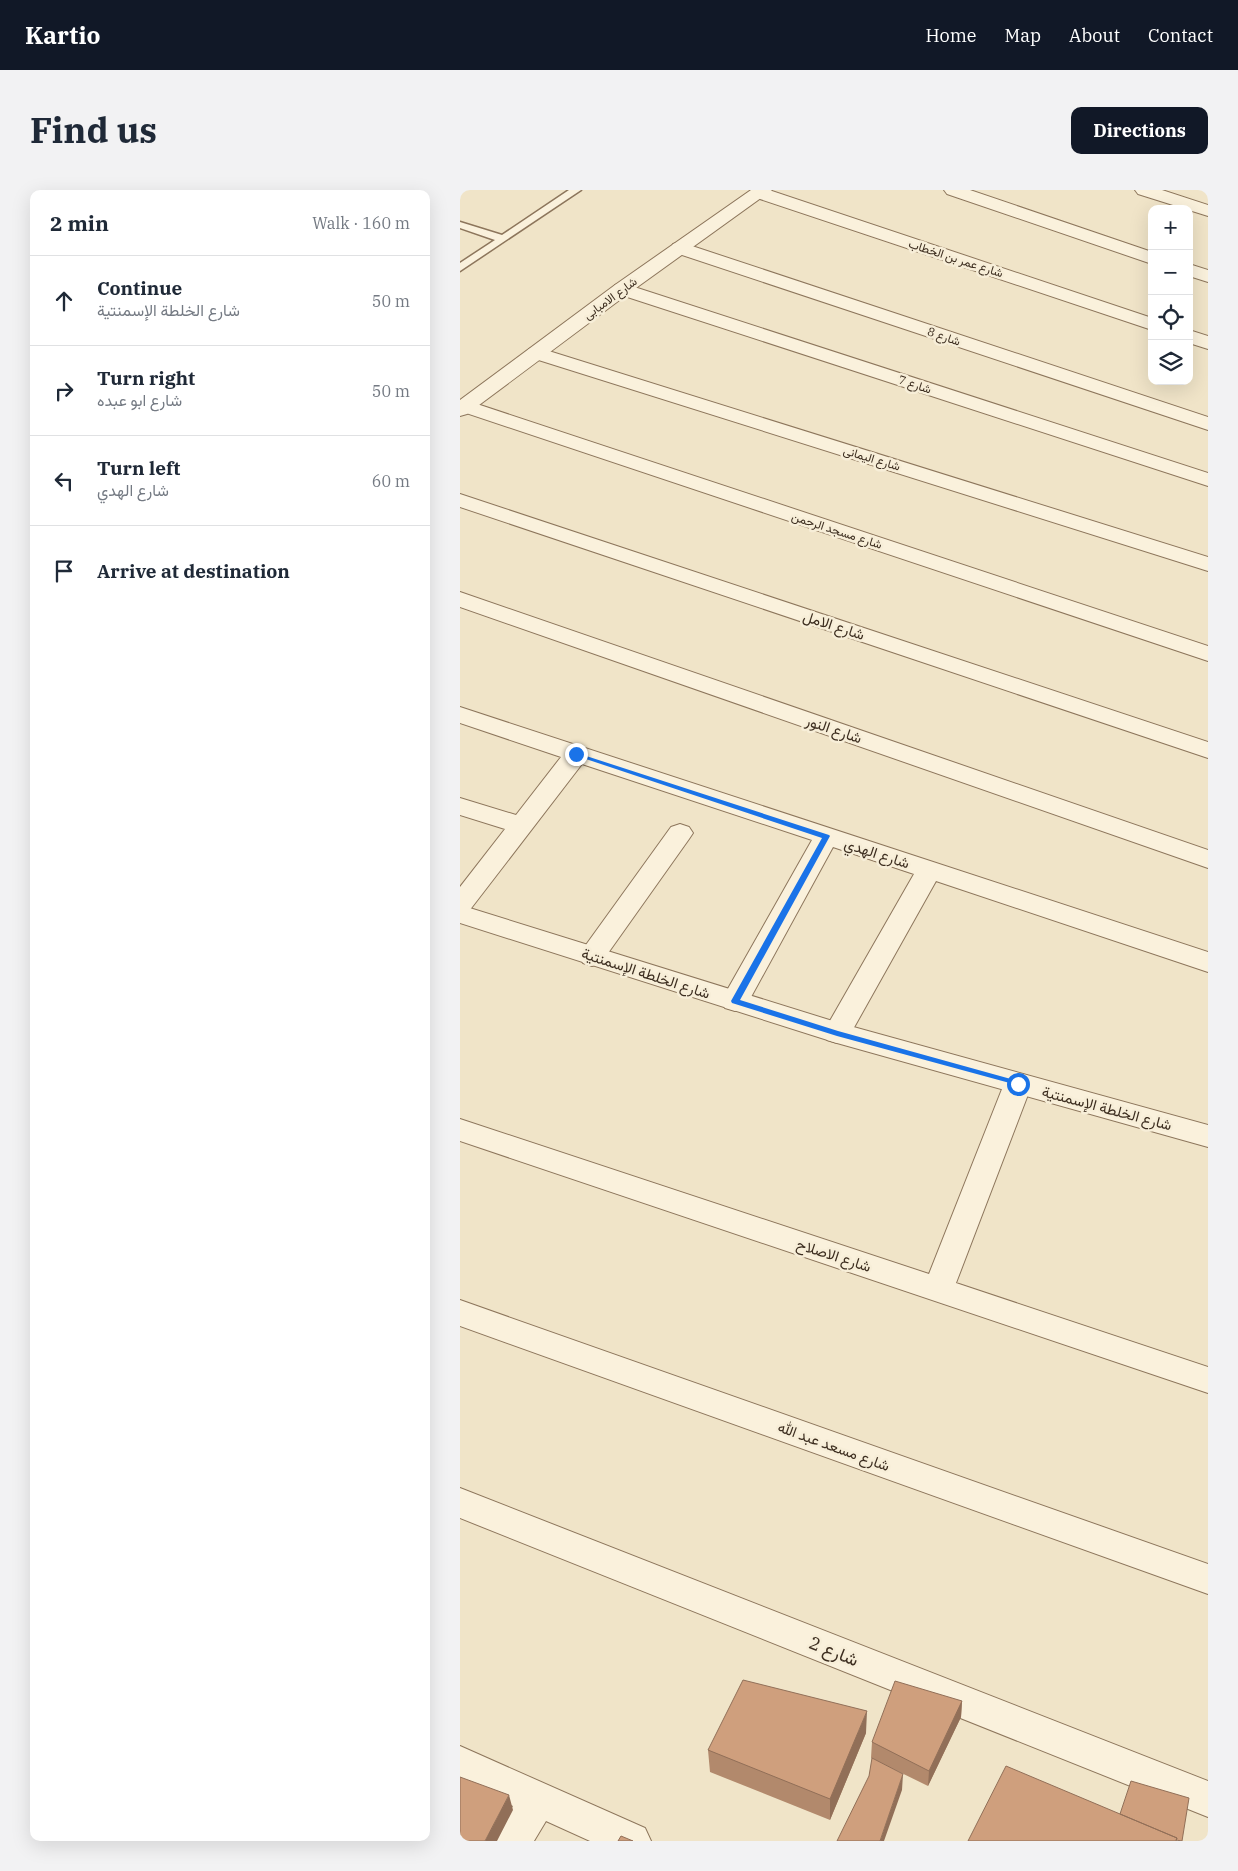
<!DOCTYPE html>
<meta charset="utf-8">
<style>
body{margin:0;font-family:"IBM Plex Serif",Vazirmatn,serif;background:#f2f2f3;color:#1f2937}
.controls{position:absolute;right:15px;top:15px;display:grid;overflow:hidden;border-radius:10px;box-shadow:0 5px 20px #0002}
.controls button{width:45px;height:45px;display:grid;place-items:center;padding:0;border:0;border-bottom:1px solid #e0e1e3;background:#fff;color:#1f2937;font:25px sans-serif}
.stop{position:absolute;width:15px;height:15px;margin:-11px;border:4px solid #1a73e8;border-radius:50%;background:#fff}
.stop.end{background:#1a73e8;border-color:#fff;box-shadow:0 1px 5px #0008}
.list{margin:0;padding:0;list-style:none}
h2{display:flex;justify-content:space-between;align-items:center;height:65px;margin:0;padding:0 20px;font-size:21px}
h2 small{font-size:16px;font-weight:400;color:#747a83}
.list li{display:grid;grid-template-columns:32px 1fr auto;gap:15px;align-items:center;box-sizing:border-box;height:90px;padding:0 20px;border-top:1px solid #e0e1e3}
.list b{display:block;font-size:19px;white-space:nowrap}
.list p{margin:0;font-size:16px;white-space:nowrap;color:#747a83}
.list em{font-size:16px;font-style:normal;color:#747a83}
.icon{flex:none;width:28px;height:28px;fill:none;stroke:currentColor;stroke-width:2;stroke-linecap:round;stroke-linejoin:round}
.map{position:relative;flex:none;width:748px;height:1651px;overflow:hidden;border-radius:10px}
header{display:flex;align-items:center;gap:30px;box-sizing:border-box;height:70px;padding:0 25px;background:#111827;color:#fff}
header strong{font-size:24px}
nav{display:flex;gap:28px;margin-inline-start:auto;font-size:18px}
.intro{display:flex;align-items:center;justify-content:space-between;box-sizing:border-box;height:120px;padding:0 30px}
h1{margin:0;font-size:35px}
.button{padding:12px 22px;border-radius:10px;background:#111827;color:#fff;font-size:18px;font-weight:700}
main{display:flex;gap:30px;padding:0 30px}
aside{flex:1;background:#fff;border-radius:10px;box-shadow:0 5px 20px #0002}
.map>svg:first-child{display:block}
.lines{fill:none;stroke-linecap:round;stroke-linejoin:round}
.service-casing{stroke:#8d765c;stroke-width:3}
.minor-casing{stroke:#8d765c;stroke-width:2}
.tertiary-casing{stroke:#8d765c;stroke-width:2}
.service{fill:#faf1dc;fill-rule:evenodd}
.minor{fill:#faf1dc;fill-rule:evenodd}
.tertiary{fill:#faf1dc;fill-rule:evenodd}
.wall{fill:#b2896c}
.shaded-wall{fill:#916f58}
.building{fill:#cf9f7d;stroke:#916f58}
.route{fill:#1a73e8}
.labels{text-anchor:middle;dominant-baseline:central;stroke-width:5;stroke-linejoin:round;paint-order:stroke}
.far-street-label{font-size:12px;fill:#3d2e20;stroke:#f7eed8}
.street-label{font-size:15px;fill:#3d2e20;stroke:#f7eed8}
.near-street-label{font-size:18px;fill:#3d2e20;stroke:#f7eed8}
</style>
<header>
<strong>Kartio</strong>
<nav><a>Home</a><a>Map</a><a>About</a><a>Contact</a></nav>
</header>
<div class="intro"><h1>Find us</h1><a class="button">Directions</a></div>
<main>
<aside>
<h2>2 min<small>Walk · 160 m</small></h2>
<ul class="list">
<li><svg class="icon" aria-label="ahead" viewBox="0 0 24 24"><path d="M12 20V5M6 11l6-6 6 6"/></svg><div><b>Continue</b><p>شارع الخلطة الإسمنتية</p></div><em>50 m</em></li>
<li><svg class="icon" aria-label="right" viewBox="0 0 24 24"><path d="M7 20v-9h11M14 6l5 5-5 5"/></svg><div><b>Turn right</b><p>شارع ابو عبده</p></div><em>50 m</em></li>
<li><svg class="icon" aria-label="left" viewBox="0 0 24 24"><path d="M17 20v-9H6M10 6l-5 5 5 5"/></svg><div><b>Turn left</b><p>شارع الهدي</p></div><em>60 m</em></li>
<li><svg class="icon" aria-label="arrive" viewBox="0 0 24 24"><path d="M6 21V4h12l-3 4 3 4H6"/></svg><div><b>Arrive at destination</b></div></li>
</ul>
</aside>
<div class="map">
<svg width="748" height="1651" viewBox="0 0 748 1651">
<rect width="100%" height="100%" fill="#f0e4c8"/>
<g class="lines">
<g class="service-casing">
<path id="service" d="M109,0H121L0,81V73L35,50L0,38V32L42,45Z"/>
</g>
<g class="minor-casing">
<path id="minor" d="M293,0H309L692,128V140L294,7L291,3Z
M484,0H510L692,62V74L487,4Z
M675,0H702L748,15V26L678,4Z
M220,52L748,227V240L213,62L211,58L213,54Z
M729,74L748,80V92L729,86Z
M162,93L748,283V296L155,103L153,99L155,95Z
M729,140L748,146V159L729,153Z
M76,157L748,367V381L69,167L66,163L69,159Z
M5,210L748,456V471L0,221V211Z
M0,304L748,552V568L0,317Z
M0,402L748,660V678L0,417Z
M0,517L748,762V782L476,691L387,850L377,853L367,850L363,843L454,684L373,657L285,818L275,821L265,818L261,811L352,650L122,574L9,721L0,724V697L45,639L0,625V608L56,625L101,567L0,533Z
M220,634L229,637L233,643L229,649L141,773L132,776L123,773L119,766L123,759L211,637Z
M558,883L568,886L572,894L496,1093L748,1177V1203L0,951V929L469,1084L544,894L548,886Z
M0,1110L748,1374V1404L0,1136Z
M0,1298L748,1591V1627L0,1328Z
M0,1556L185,1638L191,1651H130L86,1631L74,1651H34L53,1616L0,1592Z"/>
</g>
<g class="tertiary-casing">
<path id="tertiary" d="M291,0H312L169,103L7,224L0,226V210L155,95Z
M0,715L379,833L748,935V957L377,853L0,733Z"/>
</g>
<use href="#service" class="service"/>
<use href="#minor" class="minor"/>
<use href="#tertiary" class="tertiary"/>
</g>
<path class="wall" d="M502,1511L501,1527L468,1596L411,1568L412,1552Z
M406,1543L370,1630L250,1582L248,1560Z"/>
<path class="shaded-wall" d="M502,1511L501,1527L468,1596L469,1581Z
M407,1521L406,1543L370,1630V1609Z
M443,1584L442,1600L424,1651H420Z
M49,1605L53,1620L37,1651H25Z"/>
<path class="building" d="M283,1490L407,1521L370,1609L248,1560Z
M435,1491L502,1511L469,1581L412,1552Z
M412,1568L443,1584L420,1651H377L409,1586Z
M546,1576L717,1648L716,1651H508Z
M0,1587L49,1605L25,1651H0Z
M671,1591L729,1608L722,1651L716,1650L717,1648L660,1624Z
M161,1646L173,1651H158Z"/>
<path class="route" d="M114,562L369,645L370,646L280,810L378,841L558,891L561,892V896L377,846L272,813L271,811L362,648L114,565Z"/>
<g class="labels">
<g class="far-street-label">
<text transform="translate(496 68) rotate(18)">شارع عمر بن الخطاب</text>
<text transform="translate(150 108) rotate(-36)">شارع الامبابى</text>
<text transform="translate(484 146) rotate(19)">شارع 8</text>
<text transform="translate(455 194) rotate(18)">شارع 7</text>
<text transform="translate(412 268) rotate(17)">شارع اليمانى</text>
<text transform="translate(377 340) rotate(18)">شارع مسجد الرحمن</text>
</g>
<g class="street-label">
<text transform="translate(374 435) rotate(18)">شارع الامل</text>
<text transform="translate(374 539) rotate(19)">شارع النور</text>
<text transform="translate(417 663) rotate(18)">شارع الهدي</text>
<text transform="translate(186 783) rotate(18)">شارع الخلطة الإسمنتية</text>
<text transform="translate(647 918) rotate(15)">شارع الخلطة الإسمنتية</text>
<text transform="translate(374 1065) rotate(18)">شارع الاصلاح</text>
<text transform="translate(374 1256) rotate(20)">شارع مسعد عبد الله</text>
</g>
<g class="near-street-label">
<text transform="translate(374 1461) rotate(22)">شارع 2</text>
</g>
</g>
</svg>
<div class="controls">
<button>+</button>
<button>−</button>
<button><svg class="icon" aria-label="locate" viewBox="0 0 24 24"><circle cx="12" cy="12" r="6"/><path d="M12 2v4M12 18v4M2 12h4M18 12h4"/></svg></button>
<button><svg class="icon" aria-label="layers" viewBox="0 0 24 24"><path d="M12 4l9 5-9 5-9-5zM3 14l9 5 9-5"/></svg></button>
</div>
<div class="stop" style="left:558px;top:894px"></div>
<div class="stop end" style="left:116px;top:564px"></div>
</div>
</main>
